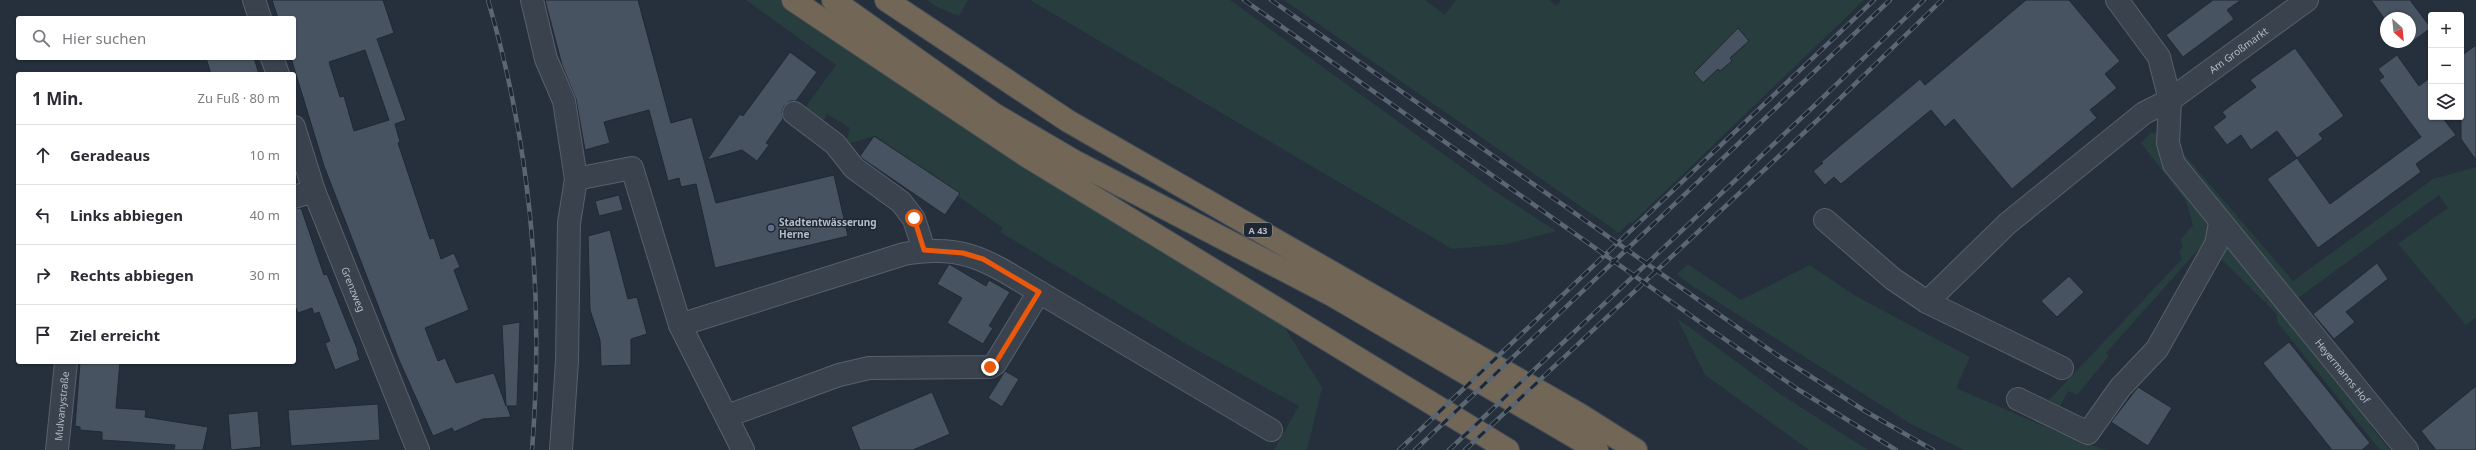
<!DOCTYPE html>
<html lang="de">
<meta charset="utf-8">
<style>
body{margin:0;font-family:"Noto Sans",sans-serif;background:#f2f2f3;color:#2b2b33}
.controls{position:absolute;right:12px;top:12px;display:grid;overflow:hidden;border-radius:4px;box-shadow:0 1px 3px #0004}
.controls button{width:36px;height:36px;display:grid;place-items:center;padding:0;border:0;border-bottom:1px solid #e1e1e2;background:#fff;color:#2b2b33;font:20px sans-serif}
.compass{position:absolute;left:2380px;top:12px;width:36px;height:36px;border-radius:50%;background:#fff;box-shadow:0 1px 3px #0004;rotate:153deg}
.stop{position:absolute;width:12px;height:12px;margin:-9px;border:3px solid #ea580c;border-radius:50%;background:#fff}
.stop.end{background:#ea580c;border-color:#fff;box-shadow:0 1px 4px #0008}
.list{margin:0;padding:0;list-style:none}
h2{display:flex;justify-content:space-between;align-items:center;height:52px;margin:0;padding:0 16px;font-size:17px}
h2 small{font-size:13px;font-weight:400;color:#7c7c81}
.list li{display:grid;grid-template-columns:26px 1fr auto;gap:12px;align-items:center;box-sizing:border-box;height:60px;padding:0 16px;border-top:1px solid #e1e1e2}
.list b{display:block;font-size:15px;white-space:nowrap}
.list em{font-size:13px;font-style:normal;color:#7c7c81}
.icon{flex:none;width:22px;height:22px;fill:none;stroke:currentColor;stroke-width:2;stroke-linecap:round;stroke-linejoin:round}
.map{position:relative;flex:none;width:2476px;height:450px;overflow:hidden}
.search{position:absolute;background:#fff;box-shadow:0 1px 3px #0004;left:16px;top:16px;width:280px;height:44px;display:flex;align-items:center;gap:10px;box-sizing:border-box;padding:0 14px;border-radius:4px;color:#7c7c81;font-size:15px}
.panel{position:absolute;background:#fff;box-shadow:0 1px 3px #0004;left:16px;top:72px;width:280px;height:292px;border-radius:4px}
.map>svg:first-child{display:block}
.green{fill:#283d3e}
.building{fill:#475360;stroke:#202934;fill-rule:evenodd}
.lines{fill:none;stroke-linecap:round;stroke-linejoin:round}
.minor-casing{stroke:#57606b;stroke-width:24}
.highway-casing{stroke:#444d58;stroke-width:24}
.minor{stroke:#39424d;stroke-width:22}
.highway{stroke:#726756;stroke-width:22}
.rail-casing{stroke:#5b6673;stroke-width:4.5}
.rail{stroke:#1e2732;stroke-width:3;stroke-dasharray:9;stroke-linecap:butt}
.route{stroke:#ea580c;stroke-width:5}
.service-dot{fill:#5c6f8a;stroke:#1e2732;stroke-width:1.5}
.labels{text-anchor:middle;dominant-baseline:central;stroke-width:3;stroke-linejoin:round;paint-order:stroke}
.shield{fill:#1e2732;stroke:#88909b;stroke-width:1}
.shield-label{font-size:9px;font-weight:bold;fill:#b5bdc8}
.street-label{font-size:10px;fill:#b5bdc8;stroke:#1e2732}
.poi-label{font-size:10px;font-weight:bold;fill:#b5bdc8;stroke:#1e2732;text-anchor:start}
</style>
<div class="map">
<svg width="2476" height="450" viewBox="0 0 2476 450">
<rect width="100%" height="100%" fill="#25303c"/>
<path class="green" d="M746,0H786L1281,321L1322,388L1307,450H1274L1299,406L1188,345L1000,232L1003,228L958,196L959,193L875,136L845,145L850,128L827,114L821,127L801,113L836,65Z
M927,0H968L959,16L937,7Z
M1030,0H1230L1493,190L1556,231L1507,244L1452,249Z
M1284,0H1425L1445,15L1456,0H1549L1557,6L1561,0H1864L1632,223L1630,222L1619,233Z
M2152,132L2159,135L2210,222L2206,241L2106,353L2109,356L2077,395L2068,391L2060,406L2049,400L2182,259L2179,252L2183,246L2180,240L2193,225L2186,201L2141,143Z
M2182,152L2293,281L2433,179L2476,167V318L2466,325L2398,244L2448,208L2439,195L2294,301L2179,163Z
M2225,238L2333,368L2328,372L2352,401L2357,398L2374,420L2369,424L2390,450H2380L2278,323L2276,313L2218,256Z
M1688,264L1741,300L1810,265L1854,295L1970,357L1956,388L2076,440L2107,450H1964L1911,424L1691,285L1677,274Z
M1677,318L1780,394L1868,450H1809L1705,375Z"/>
<path class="building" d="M272,0H383L394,33L377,39L406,120L395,124L400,142L398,143L430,239L434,238L441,259L454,253L460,267L454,270L469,310L425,328L438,361L445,358L456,383L494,373L506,406L502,325L520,322L517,406H507L511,417L483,419L454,432L452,428L433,436L399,360L324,166L291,58H294V18H278ZM365,50L389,120L354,131L344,96L340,97L329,62Z
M545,0H638L671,123L692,117L716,203L834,175L848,236L715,268L696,184L681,187L679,178L668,181L649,110L604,122L610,143L585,150L576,99L562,65Z
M2026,0H2069L2120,61L2105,74L2117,88L2090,110L2097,118L2012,189L1954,119L1945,127L1931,110L1841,184L1834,177L1825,185L1813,171L1823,163L1821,162L1920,79L1925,85Z
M2213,0H2241L2227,10L2234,19L2183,57L2166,35Z
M2371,0H2410L2431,28L2403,48L2398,42H2410V18H2386V21Z
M1738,28L1749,41L1730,58L1732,61L1720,71L1718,69L1703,83L1694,73Z
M2476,45V160L2461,139V56Z
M2295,48L2344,116L2319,134L2323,139L2297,158L2277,131L2251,150L2241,135L2227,145L2213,127L2226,117L2222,112L2256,87L2250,80Z
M790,52L817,72L796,101H790L784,106L782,112L783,119L766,143L769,145L757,161L742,150L707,160L740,114L743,116Z
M2397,55L2419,86L2431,77V117H2442L2456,135L2416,164L2421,172L2318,248L2267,179L2297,158L2330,204L2421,137L2379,80L2384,77L2378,69Z
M206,58H254L259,74H211Z
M874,136L960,193L945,215L863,159L860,156Z
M619,195L623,210L599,216L595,201Z
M301,208L324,275L327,274L358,351L357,352L360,360L335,370L325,343L330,341L319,312L314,314L312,308L298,313L294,304V209Z
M610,230L628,299L637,297L647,334L631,339V365L601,366L600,340L590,310L588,236Z
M2377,263L2388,279L2346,312L2355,322L2334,339L2313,314Z
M949,264L986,286L989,280L1010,292L989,326L993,328L983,344L947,323L962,298L937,284Z
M2069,276L2084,292L2057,317L2041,301Z
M2289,342L2370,443L2362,450H2332L2263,363Z
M80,362H120L116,408L146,410L145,417L208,427L203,450H174L175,445L102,440V432L80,430V427L75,426Z
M1005,371L1019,379L1002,407L988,398Z
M2476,386V450H2436L2421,431Z
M2138,387L2172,408L2148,446L2111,422Z
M932,392L950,434L913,450H860L851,427Z
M378,404L380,440L291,446L288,410Z
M258,411L261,447L231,450L228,414Z"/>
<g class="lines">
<g class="minor-casing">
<g id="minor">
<path d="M254,0L260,18"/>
<path d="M532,0L546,59L564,101L576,179"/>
<path id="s1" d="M2117,0L2159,57L2170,100L2168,143L2174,164L2407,450"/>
<path d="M272,58L278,74"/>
<path d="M794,113L835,144L854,168L901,202L914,219L924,250"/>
<path id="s2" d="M294,127L314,191L418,450"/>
<path d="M294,197L314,191"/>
<path d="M1825,220L1893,279L1927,302"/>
<path d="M1039,292L1271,430"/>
<path d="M680,325L904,254C965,243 989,262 1039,292L995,364L990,367L869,368L839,375L727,416"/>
<path id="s3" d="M2062,368L1927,302L2008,223L2144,113L2170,100L2307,0"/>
<path d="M2018,399L2088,433L2120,388L2157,349L2216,244L2220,223"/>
<path id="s4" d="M57,450L66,362"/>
<path d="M561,450L567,361L569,223L576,179L632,168L680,325L743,450"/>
</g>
</g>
<g class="highway-casing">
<path id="highway" d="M793,0L1025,155L1508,450
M833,0L994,114L1076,162L1330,294L1597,450
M886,0L1068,121L1579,414L1636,450"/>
</g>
<use href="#minor" class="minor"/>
<use href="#highway" class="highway"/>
<g class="rail-casing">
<path id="rail" d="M488,0C531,146 544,299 532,450
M1244,0L1707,327L1799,390L1896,450
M1271,0L1777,355L1865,411L1933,450
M1399,450L1874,0
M1415,450L1890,0
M1449,450L1814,106L1924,0
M1465,450L1824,114L1942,0"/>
</g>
<use href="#rail" class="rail"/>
</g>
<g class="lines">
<path class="route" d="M914,218L924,250L963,253L983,259L1039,292L995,364L990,367"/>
</g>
<circle class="service-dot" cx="771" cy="228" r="4"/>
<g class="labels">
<rect class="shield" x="1244" y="223" width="28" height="14" rx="3"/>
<g class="shield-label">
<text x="1258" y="230">A 43</text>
</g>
<g class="street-label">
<text stroke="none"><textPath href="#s3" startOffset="552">Am Großmarkt</textPath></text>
<text stroke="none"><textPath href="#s2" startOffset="173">Grenzweg</textPath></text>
<text stroke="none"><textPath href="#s1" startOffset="447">Heyermanns Hof</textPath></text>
<text stroke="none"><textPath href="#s4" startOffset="44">Mulvanystraße</textPath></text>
</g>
<g class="poi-label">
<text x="779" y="222">Stadtentwässerung<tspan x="779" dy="12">Herne</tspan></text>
</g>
</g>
</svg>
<div class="controls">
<button>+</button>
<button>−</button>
<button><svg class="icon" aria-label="layers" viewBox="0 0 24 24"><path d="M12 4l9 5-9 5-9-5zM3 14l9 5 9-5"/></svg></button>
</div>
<svg class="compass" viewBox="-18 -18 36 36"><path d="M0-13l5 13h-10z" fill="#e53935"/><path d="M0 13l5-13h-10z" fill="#7c7c81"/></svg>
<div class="stop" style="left:914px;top:218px"></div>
<div class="stop end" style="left:990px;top:367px"></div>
<div class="search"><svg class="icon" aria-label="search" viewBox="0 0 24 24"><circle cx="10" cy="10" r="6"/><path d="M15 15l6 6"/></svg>Hier suchen</div>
<section class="panel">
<h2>1 Min.<small>Zu Fuß · 80 m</small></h2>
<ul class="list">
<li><svg class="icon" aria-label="ahead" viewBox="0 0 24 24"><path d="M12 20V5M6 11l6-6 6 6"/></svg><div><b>Geradeaus</b></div><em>10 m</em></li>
<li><svg class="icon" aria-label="left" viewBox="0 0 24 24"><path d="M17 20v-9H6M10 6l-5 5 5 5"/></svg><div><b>Links abbiegen</b></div><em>40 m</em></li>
<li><svg class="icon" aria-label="right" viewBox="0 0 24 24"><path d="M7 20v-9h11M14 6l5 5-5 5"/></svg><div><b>Rechts abbiegen</b></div><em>30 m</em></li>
<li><svg class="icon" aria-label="arrive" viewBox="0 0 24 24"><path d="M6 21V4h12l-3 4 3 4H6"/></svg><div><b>Ziel erreicht</b></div></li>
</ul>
</section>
</div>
